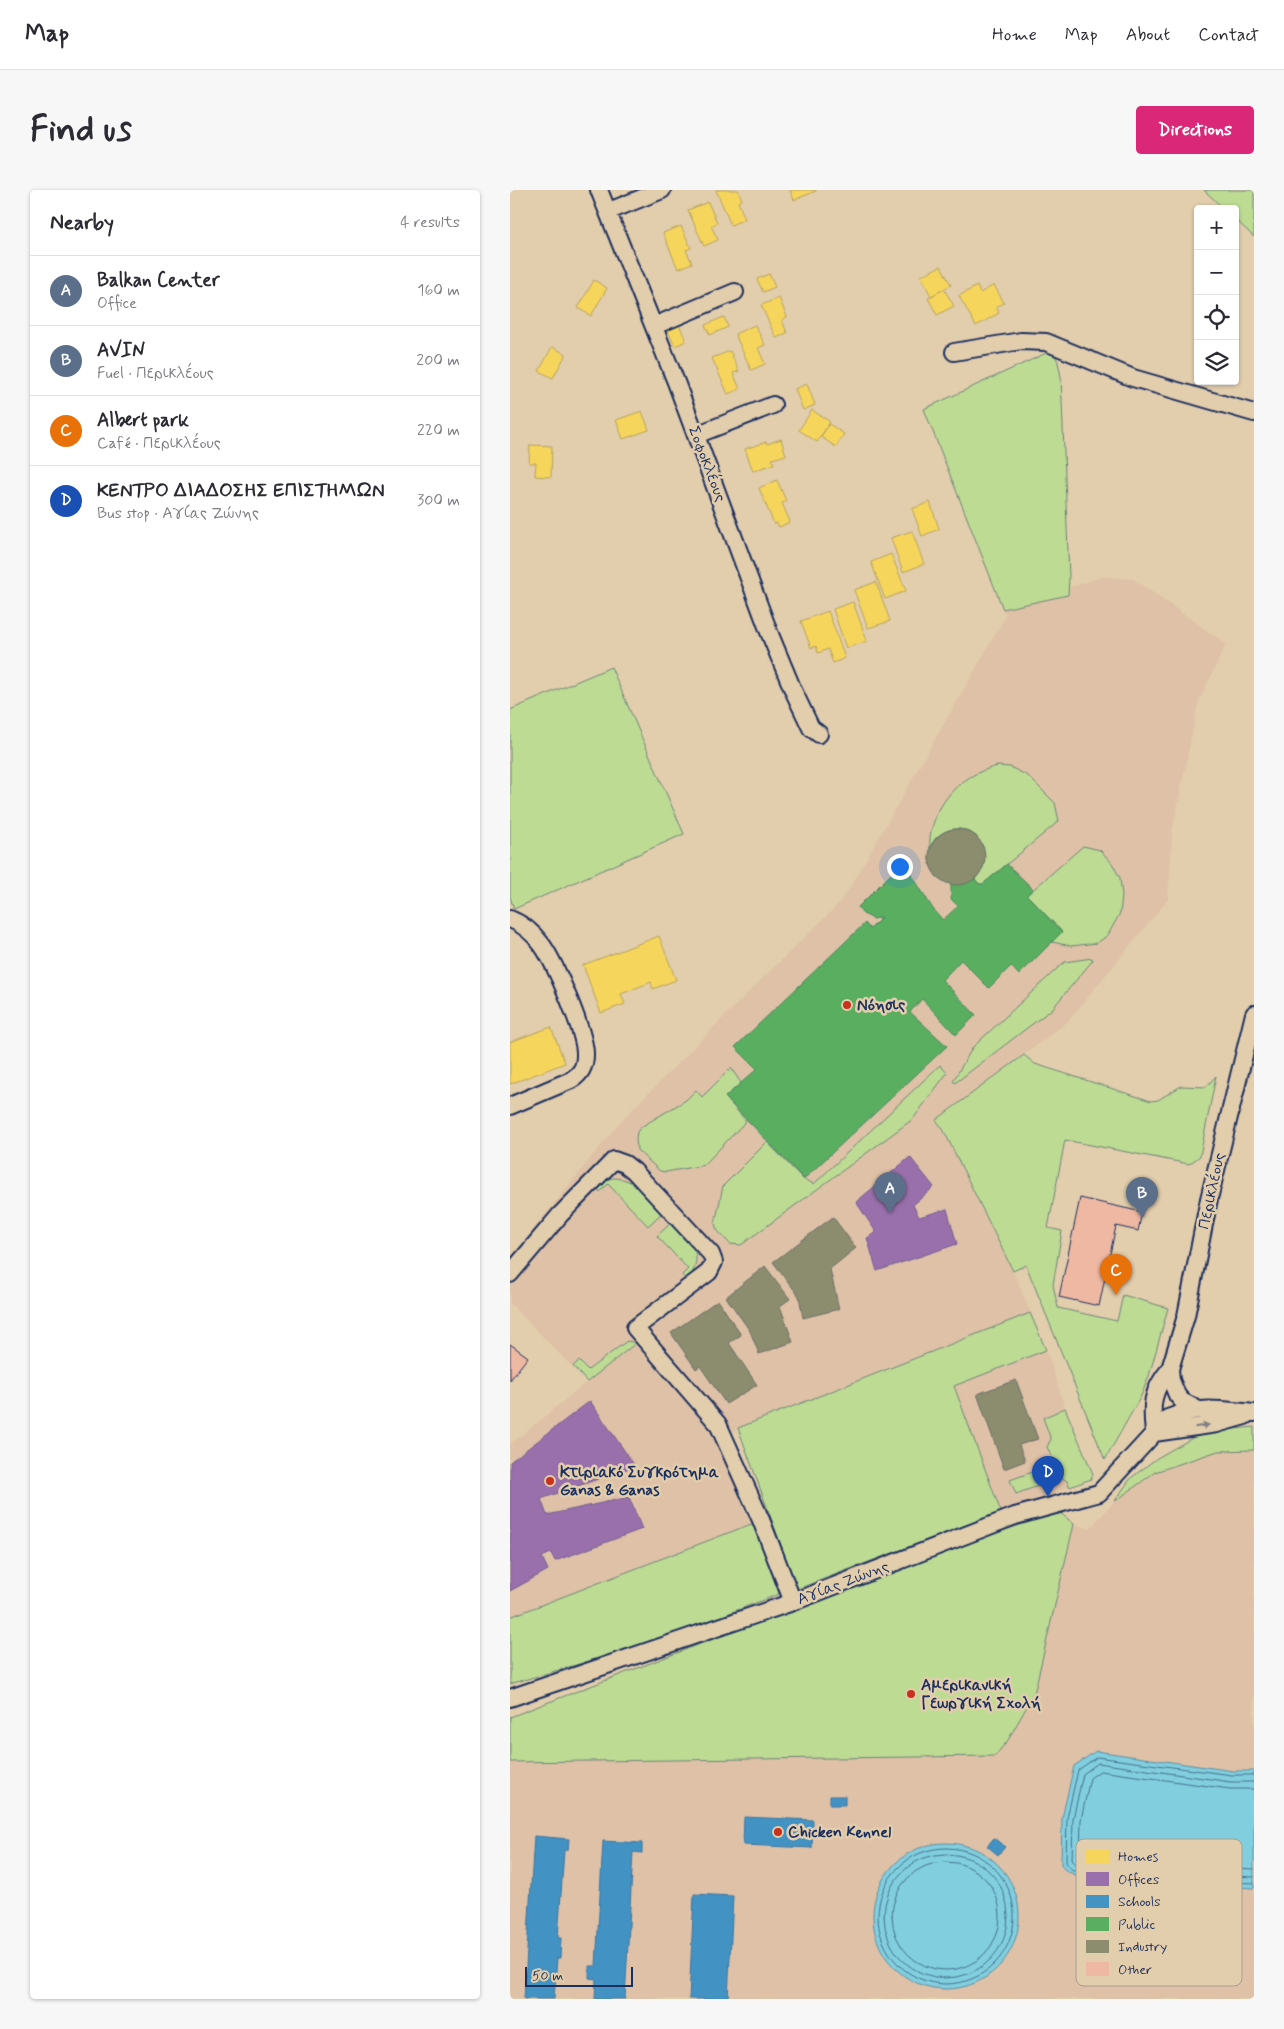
<!DOCTYPE html>
<meta charset="utf-8">
<style>
body{margin:0;font-family:Mynerve,sans-serif;background:#f7f7f7;color:#2b2b33}
.controls{position:absolute;right:15px;top:15px;display:grid;overflow:hidden;border-radius:5px;box-shadow:0 1px 4px #0004}
.controls button{width:45px;height:45px;display:grid;place-items:center;padding:0;border:0;border-bottom:1px solid #e1e1e2;background:#fff;color:#2b2b33;font:25px sans-serif}
.scale{position:absolute;left:15px;bottom:12px;width:108px;box-sizing:border-box;padding-left:5px;border:2px solid #1b2f5e;border-top:0;font-size:14px;line-height:18px;white-space:nowrap;color:#1b2f5e;-webkit-text-stroke:4px #e2cdac;paint-order:stroke}
.you{position:absolute;left:389px;top:676px;width:18px;height:18px;margin:-12px;border:4px solid #fff;border-radius:50%;background:#1a73e8;box-shadow:0 0 0 8px #1a73e833}
.badge{display:grid;place-items:center;width:32px;height:32px;border-radius:50%;background:#db2777;color:#fff;font-size:16px;font-weight:700}
.pin{position:absolute;translate:-50% -41px;filter:drop-shadow(0 1px 2px #0008)}
.pin::after{content:'';position:absolute;top:26px;width:18px;height:15px;background:inherit;clip-path:polygon(0 0,100% 0,50% 100%)}
.list{margin:0;padding:0;list-style:none}
h2{display:flex;justify-content:space-between;align-items:center;height:65px;margin:0;padding:0 20px;font-size:21px}
h2 small{font-size:16px;font-weight:400;color:#7c7c81}
.list li{display:grid;grid-template-columns:32px 1fr auto;gap:15px;align-items:center;box-sizing:border-box;height:70px;padding:0 20px;border-top:1px solid #e1e1e2}
.list b{display:block;font-size:19px;white-space:nowrap}
.list p{margin:0;font-size:16px;white-space:nowrap;color:#7c7c81}
.list em{font-size:16px;font-style:normal;color:#7c7c81}
.icon{flex:none;width:28px;height:28px;fill:none;stroke:currentColor;stroke-width:2;stroke-linecap:round;stroke-linejoin:round}
.map{position:relative;flex:none;width:744px;height:1809px;overflow:hidden;border-radius:5px}
header{display:flex;align-items:center;gap:30px;box-sizing:border-box;height:70px;padding:0 25px;background:#fff;border-bottom:1px solid #e1e1e2}
header strong{font-size:24px}
nav{display:flex;gap:28px;margin-inline-start:auto;font-size:18px}
.intro{display:flex;align-items:center;justify-content:space-between;box-sizing:border-box;height:120px;padding:0 30px}
h1{margin:0;font-size:35px}
.button{padding:12px 22px;border-radius:5px;background:#db2777;color:#fff;font-size:18px;font-weight:700}
main{display:flex;gap:30px;padding:0 30px}
aside{flex:1;background:#fff;border-radius:5px;box-shadow:0 1px 4px #0004}
.map>svg:first-child{display:block}
.built{fill:#dec1a6}
.green{fill:#bddb93;stroke:#6c8578}
.water{fill:#81cfde;stroke:#588fab}
.homes{fill:#f6d55c;stroke:#b4a35d}
.offices{fill:#9970ab;stroke:#735c94}
.schools{fill:#4393c3;stroke:#3775a5}
.public{fill:#5aae61;stroke:#478860}
.industry{fill:#8c8c6e;stroke:#6a7069}
.lines{fill:none;stroke-linecap:round;stroke-linejoin:round}
.shore{stroke:#446f91;stroke-width:1}
.building{fill:#efb8a3;stroke:#1b2f5e}
.minor-casing{stroke:#1b2f5e;stroke-width:20}
.minor{stroke:#e2cdac;stroke-width:16}
.oneway{fill:#7e7e85}
.poi-dot{fill:#c8321e;stroke:#e2cdac;stroke-width:2}
.labels{text-anchor:middle;dominant-baseline:central;stroke-width:5;stroke-linejoin:round;paint-order:stroke}
.street-label{font-size:16px;fill:#1b2f5e;stroke:#e2cdac}
.poi-label{font-size:16px;font-weight:bold;fill:#1b2f5e;stroke:#e2cdac;text-anchor:start}
.key{fill:#e2cdac;stroke:#a69e95;stroke-width:1}
.key-label{font-size:14px;fill:#1b2f5e}
</style>
<header>
<strong>Map</strong>
<nav><a>Home</a><a>Map</a><a>About</a><a>Contact</a></nav>
</header>
<div class="intro"><h1>Find us</h1><a class="button">Directions</a></div>
<main>
<aside>
<h2>Nearby<small>4 results</small></h2>
<ul class="list">
<li><span class="badge" style="background:#5c6f8a">A</span><div><b>Balkan Center</b><p>Office</p></div><em>160 m</em></li>
<li><span class="badge" style="background:#5c6f8a">B</span><div><b>AVIN</b><p>Fuel · Περικλέους</p></div><em>200 m</em></li>
<li><span class="badge" style="background:#e8710a">C</span><div><b>Albert park</b><p>Café · Περικλέους</p></div><em>220 m</em></li>
<li><span class="badge" style="background:#1a4fb4">D</span><div><b>ΚΕΝΤΡΟ ΔΙΑΔΟΣΗΣ ΕΠΙΣΤΗΜΩΝ</b><p>Bus stop · Αγίας Ζώνης</p></div><em>300 m</em></li>
</ul>
</aside>
<div class="map">
<svg width="744" height="1809" viewBox="0 0 744 1809">
<rect width="100%" height="100%" fill="#e2cdac"/>
<filter id="ink" filterUnits="userSpaceOnUse"><feTurbulence type="fractalNoise" baseFrequency=".02" numOctaves="2"/><feDisplacementMap in="SourceGraphic" scale="10" xChannelSelector="R" yChannelSelector="G"/><feConvolveMatrix kernelMatrix="1 2 1 2 8 2 1 2 1" color-interpolation-filters="sRGB"/></filter>
<g filter="url(#ink)">
<path class="built" d="M592,387L623,389L716,454L688,513L662,642L658,709L557,832L426,930L433,939L506,1088L536,1160L555,1218L583,1284L581,1289L491,1322L429,1159L228,1238L217,1249L244,1333L0,1427V1255L77,1192L0,1113V1068L112,930L249,792L324,719L340,698L496,426L493,419L557,405L558,398Z
M744,1237V1809H0V1527L114,1482L549,1322L564,1334L580,1339L604,1312L621,1288L647,1268L686,1246L714,1240Z"/>
<path class="green" d="M694,0H744V47L725,29V19H714Z
M543,160L548,172L551,187L559,387L558,405L493,419L414,219Z
M101,477L174,644L4,719L0,707V520Z
M488,576L500,577L518,586L545,613L549,631L473,694H469L465,689C497,651 440,617 420,657C419,645 422,637 426,626C438,599 459,583 488,576Z
M573,656L590,660L602,673L610,688L612,706L610,723L598,745L587,753L561,756L542,752L552,742L517,705Z
M582,768L583,770L542,819L445,893L443,891L463,857L551,775L555,772Z
M514,865L525,874L641,911L648,910L671,896L696,897L706,886L690,966L679,974L555,950L538,1038L552,1041L543,1095L548,1118L607,1131L613,1105L658,1118L639,1186L631,1206L595,1270L516,1075L503,1081L433,939L426,930Z
M430,875L437,883L403,929L231,1055L220,1054L207,1040L205,1034L213,996L257,952L293,989L304,994Z
M221,878L231,893L215,907L236,931L194,975L156,982L150,981L127,960L126,948L127,942L131,937L176,910L186,900L192,907Z
M102,988C126,988 139,1005 154,1021L138,1036L98,994L90,1002L86,998L95,991Z
M163,1031C180,1052 197,1064 177,1091L172,1085L178,1079L147,1046Z
M520,1123L536,1160L444,1196L491,1322L287,1399L228,1238Z
M117,1151L126,1153L77,1192L63,1176L69,1171L78,1180Z
M555,1218L583,1284L581,1289L560,1297L557,1291L551,1287L537,1257L541,1249L533,1228Z
M744,1237V1260L708,1261L645,1282L604,1312L621,1288L647,1268L686,1246L714,1240Z
M539,1276L544,1290L506,1304L500,1290Z
M549,1322L564,1334L524,1504L498,1550L485,1566L0,1572V1527L430,1362Z
M244,1333L269,1404L141,1453L0,1494V1427Z"/>
<path class="water" d="M586,1561L723,1581H744V1698L574,1690L554,1679L551,1674L552,1628L564,1576Z
M363 1726a73 73 0 1 1 146 0a73 73 0 1 1-146 0Z"/>
<path class="homes" d="M206,0H228L232,10L228,12L235,29L221,35Z
M280,0H306V1L284,10Z
M198,12L207,33L201,36L208,50L194,56L178,20Z
M171,36L181,58L176,60L182,73L168,79L153,43Z
M431,76L441,95L421,106L411,86Z
M259,84L265,97L253,102L247,89Z
M84,90L97,98L81,126L68,118Z
M484,95L494,113L486,117L489,123L466,136L449,106L467,96L470,103Z
M434,99L444,116L427,125L418,108Z
M269,108L277,127L272,130L277,143L266,148L251,115Z
M214,127L218,137L200,145L195,135Z
M169,134L176,151L165,156L157,139Z
M245,135L255,155L248,158L255,174L241,180L225,144Z
M42,157L56,164L43,188L29,181Z
M220,161L229,181L223,183L230,199L218,204L202,168Z
M297,194L305,215L293,220L285,199Z
M302,220L320,232L307,252L289,240Z
M132,221L139,240L113,249L106,230Z
M319,234L334,244L326,257L311,247Z
M271,249L276,265L262,269L264,274L243,281L235,259L256,252L257,254Z
M20,255L42,256L41,287L25,286L26,273H19Z
M267,290L276,311L272,313L280,332L269,337L267,333L264,334L249,298Z
M420,312L429,339L412,346L402,319Z
M402,341L414,374L393,382L381,348Z
M381,364L396,401L375,409L361,372Z
M366,392L380,431L358,438L344,400Z
M343,412L357,451L336,458L323,419Z
M318,421L335,468L323,473L318,459L308,463L306,456L301,458L291,431Z
M149,746L166,790L143,799L141,792L111,804L115,814L91,823L73,775Z
M41,837L55,873L0,894V852Z"/>
<path class="offices" d="M400,967L424,997L403,1015L409,1027L437,1019L447,1054L367,1081L357,1048L366,1042L346,1012Z
M80,1211L125,1276L31,1309L37,1325L119,1307L132,1339L45,1371L41,1363L32,1367L38,1380L0,1401V1272Z"/>
<path class="schools" d="M320,1606H335V1615H320Z
M234,1627L303,1630L302,1658L233,1655Z
M24,1646L59,1649L58,1660H54L48,1748H51L50,1768H47L44,1809H14Z
M484,1648L495,1657L488,1665L477,1656Z
M93,1651L132,1653V1663L123,1662L115,1809H85L86,1789L79,1788V1776H86Z
M184,1704L223,1706L218,1809H179Z"/>
<path class="public" d="M448,639L456,640L466,646L474,659V675L465,689L469,694H473L497,674L523,699L517,705L552,742L509,785L501,776L479,798L451,770L432,790L466,825L446,845L412,809L400,822L437,856L294,989L215,907L247,879L225,857L355,733L360,739L372,727L364,729L353,724L348,717L392,673L402,685L423,719L433,730L448,716L441,709V697L440,694L426,686L419,670L420,657L426,648L440,640Z"/>
<path class="industry" d="M419 667a28 28 0 1 1 56 0a28 28 0 1 1-56 0Z
M323,1027L346,1058L320,1079L329,1119L293,1128L289,1106L263,1072Z
M255,1076L280,1109L270,1116L283,1152L249,1164L240,1141L216,1107Z
M208,1110L231,1145L219,1153L247,1195L216,1214L190,1176L186,1179L161,1143Z
M506,1190L528,1249L509,1255L515,1271L494,1279L467,1204Z"/>
<g class="lines">
<path class="shore" d="M744,1585H722L587,1567L568,1580L557,1628L556,1672C559,1680 568,1682 575,1685L744,1693
M744,1592H721L588,1573L573,1584L563,1629L562,1670L568,1676L577,1679L744,1687
M744,1599H720L590,1581L580,1588L571,1630L570,1666L579,1672L744,1679
M368 1726a68 68 0 1 1 136 0a68 68 0 1 1-136 0Z
M374 1726a62 62 0 1 1 124 0a62 62 0 1 1-124 0Z
M382 1726a54 54 0 1 1 108 0a54 54 0 1 1-108 0Z"/>
</g>
<path class="building" d="M570,1008L632,1022L628,1041L606,1036L589,1116L549,1107Z
M0,1154L18,1167L0,1190Z"/>
<g class="lines">
<g class="minor-casing">
<path id="minor" d="M89,0L166,192L259,442L283,500L301,538L309,544
M99,21L152,0
M144,136L225,102
M444,162L511,151L536,152L623,188L744,223
M186,245L263,215
M0,729C13,734 24,744 32,755C45,773 76,844 75,865C75,877 71,884 61,890L0,916
M0,1084L50,1025L104,970L115,974L124,981L201,1064L204,1072L199,1082L125,1138L208,1234L251,1330L283,1412
M687,1219L672,1211L667,1205L661,1190L660,1179L676,1126L699,1009L744,824
M644,1243L707,1234L735,1226
M644,1243C641,1216 641,1201 660,1179
M0,1508L283,1412L505,1326L589,1303L658,1228C690,1215 710,1220 744,1223"/>
</g>
<use href="#minor" class="minor"/>
</g>
<defs><path id="oneway-solid" d="M-6-.8H1V-3.2L6.5 0L1 3.2V.8H-6Z" transform="scale(1.25)"/></defs>
<use class="oneway" href="#oneway-solid" transform="translate(692 1236) rotate(-9)"/>
</g>
<g class="poi-dot">
<circle cx="337" cy="815" r="5"/>
<circle cx="40" cy="1291" r="5"/>
<circle cx="401" cy="1504" r="5"/>
<circle cx="268" cy="1642" r="5"/>
</g>
<g class="labels">
<g class="street-label">
<text transform="translate(197 274) rotate(69)">Σοφοκλέους</text>
<text transform="translate(702 1001) rotate(-78)">Περικλέους</text>
<text transform="translate(333 1393) rotate(-21)">Αγίας Ζώνης</text>
</g>
<g class="poi-label">
<text x="347" y="815">Νόησις</text>
<text x="50" y="1282">Κτιριακό Συγκρότημα<tspan x="50" dy="18">Ganas &amp; Ganas</tspan></text>
<text x="411" y="1495">Αμερικανική<tspan x="411" dy="18">Γεωργική Σχολή</tspan></text>
<text x="278" y="1642">Chicken Kennel</text>
</g>
</g>
<rect x="566" y="1649" width="166" height="147" rx="8" class="key"/>
<rect x="576" y="1660" width="23" height="13" fill="#f6d55c"/>
<rect x="576" y="1682" width="23" height="14" fill="#9970ab"/>
<rect x="576" y="1705" width="23" height="13" fill="#4393c3"/>
<rect x="576" y="1727" width="23" height="14" fill="#5aae61"/>
<rect x="576" y="1750" width="23" height="13" fill="#8c8c6e"/>
<rect x="576" y="1772" width="23" height="14" fill="#efb8a3"/>
<g class="key-label">
<text x="608" y="1671">Homes</text>
<text x="608" y="1694">Offices</text>
<text x="608" y="1716">Schools</text>
<text x="608" y="1739">Public</text>
<text x="608" y="1761">Industry</text>
<text x="608" y="1784">Other</text>
</g>
</svg>
<div class="controls">
<button>+</button>
<button>−</button>
<button><svg class="icon" aria-label="locate" viewBox="0 0 24 24"><circle cx="12" cy="12" r="6"/><path d="M12 2v4M12 18v4M2 12h4M18 12h4"/></svg></button>
<button><svg class="icon" aria-label="layers" viewBox="0 0 24 24"><path d="M12 4l9 5-9 5-9-5zM3 14l9 5 9-5"/></svg></button>
</div>
<div class="scale">50 m</div>
<div class="you"></div>
<div class="pin badge" style="left:380px;top:1023px;background:#5c6f8a">A</div>
<div class="pin badge" style="left:632px;top:1028px;background:#5c6f8a">B</div>
<div class="pin badge" style="left:606px;top:1105px;background:#e8710a">C</div>
<div class="pin badge" style="left:538px;top:1307px;background:#1a4fb4">D</div>
</div>
</main>
